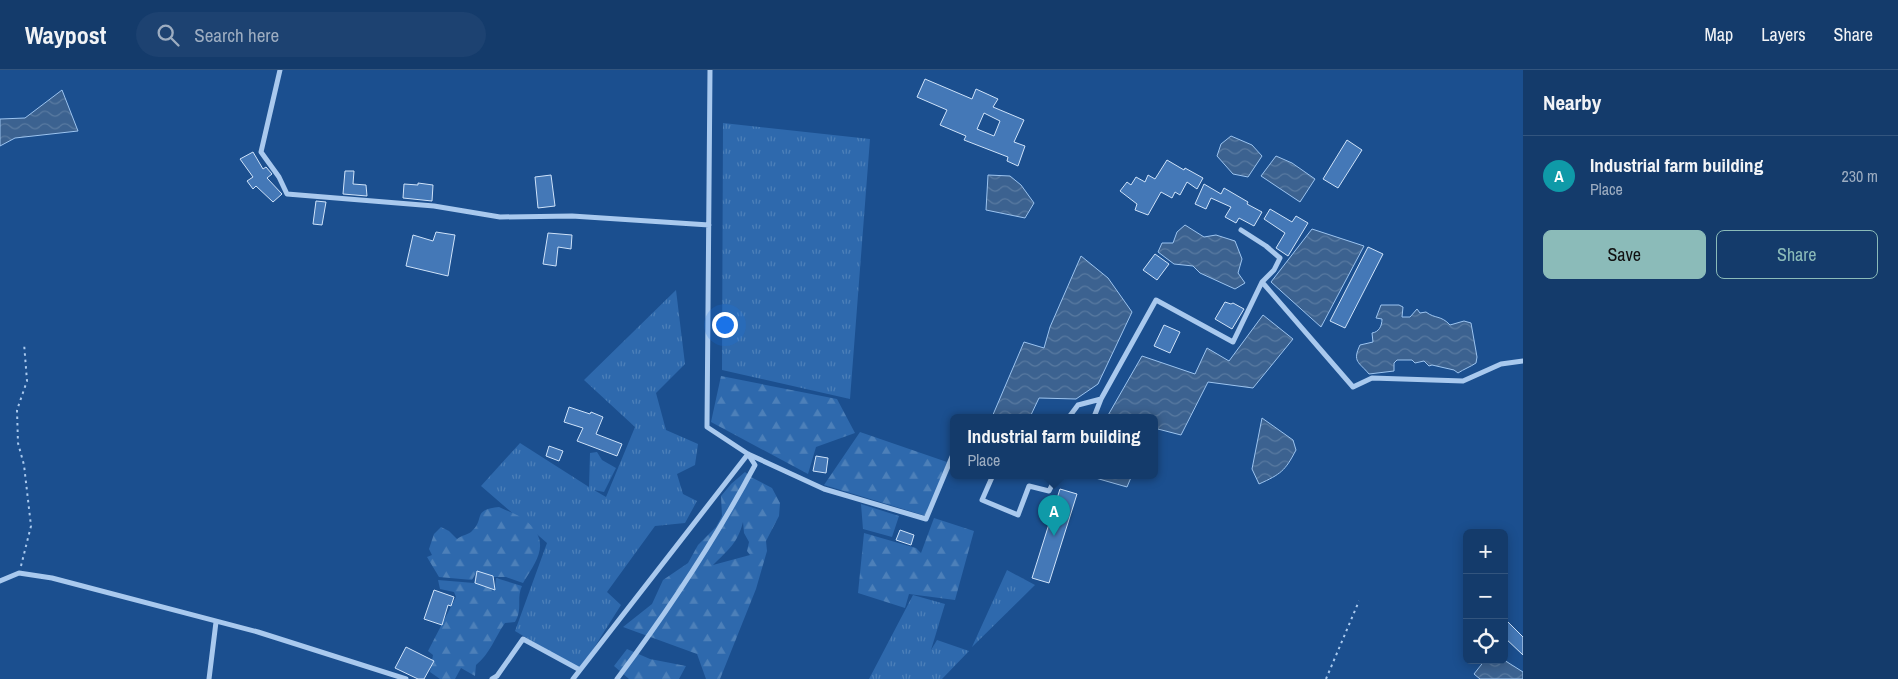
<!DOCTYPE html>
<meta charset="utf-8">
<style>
body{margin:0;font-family:"Archivo Narrow",sans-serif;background:#1d4271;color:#f1f3f6}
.controls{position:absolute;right:15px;bottom:15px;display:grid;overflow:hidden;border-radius:8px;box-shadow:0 2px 12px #0003}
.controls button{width:45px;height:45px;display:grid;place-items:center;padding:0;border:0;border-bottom:1px solid #33557e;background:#143b6b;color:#f1f3f6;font:25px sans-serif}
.you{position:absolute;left:724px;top:254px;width:18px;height:18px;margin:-12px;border:4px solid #fff;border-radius:50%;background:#1a73e8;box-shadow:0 0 0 8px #1a73e833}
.badge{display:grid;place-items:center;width:32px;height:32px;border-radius:50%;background:#8bbbb9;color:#fff;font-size:16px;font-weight:700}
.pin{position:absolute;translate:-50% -41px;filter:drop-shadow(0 1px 2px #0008)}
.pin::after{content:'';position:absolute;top:26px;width:18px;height:15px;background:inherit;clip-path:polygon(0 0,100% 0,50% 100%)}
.popup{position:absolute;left:950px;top:344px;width:208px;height:65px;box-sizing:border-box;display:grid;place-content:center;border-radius:8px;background:#143b6b;filter:drop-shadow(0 1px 4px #0005);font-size:16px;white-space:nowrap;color:#9dadc1}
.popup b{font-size:19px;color:#f1f3f6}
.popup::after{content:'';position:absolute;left:50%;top:100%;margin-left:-10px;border:10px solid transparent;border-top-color:#143b6b}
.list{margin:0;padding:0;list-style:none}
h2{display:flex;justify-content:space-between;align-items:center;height:65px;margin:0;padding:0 20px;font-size:21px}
h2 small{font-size:16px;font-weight:400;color:#9dadc1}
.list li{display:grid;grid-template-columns:32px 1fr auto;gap:15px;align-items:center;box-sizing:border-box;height:80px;padding:0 20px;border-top:1px solid #33557e}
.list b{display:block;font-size:19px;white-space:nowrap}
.list p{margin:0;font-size:16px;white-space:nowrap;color:#9dadc1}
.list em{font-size:16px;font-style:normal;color:#9dadc1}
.actions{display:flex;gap:10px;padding:15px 20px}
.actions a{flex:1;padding:11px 0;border:1px solid #8bbbb9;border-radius:8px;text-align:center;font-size:18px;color:#8bbbb9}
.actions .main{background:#8bbbb9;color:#111}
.icon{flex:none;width:28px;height:28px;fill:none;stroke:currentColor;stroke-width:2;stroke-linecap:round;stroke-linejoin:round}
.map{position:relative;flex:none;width:1523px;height:609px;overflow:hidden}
header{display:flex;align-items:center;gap:30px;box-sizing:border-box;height:70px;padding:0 25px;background:#143b6b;border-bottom:1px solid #33557e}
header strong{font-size:24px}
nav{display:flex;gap:28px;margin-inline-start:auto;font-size:18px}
.search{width:350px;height:45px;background:#1d4271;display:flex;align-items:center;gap:12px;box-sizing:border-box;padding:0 18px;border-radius:28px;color:#9dadc1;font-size:19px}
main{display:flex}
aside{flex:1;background:#143b6b}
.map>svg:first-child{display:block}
.grass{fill:url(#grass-tufts)}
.forest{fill:url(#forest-firs);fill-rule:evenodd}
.water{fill:url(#water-waves);stroke:#9cc4f0}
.building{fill:#4478b7;stroke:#cfe3fa;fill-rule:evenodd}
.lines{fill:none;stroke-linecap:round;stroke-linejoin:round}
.path{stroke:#a9c9ee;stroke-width:2;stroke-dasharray:2.5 4;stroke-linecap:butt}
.street{stroke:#a9c9ee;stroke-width:5}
</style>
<header>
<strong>Waypost</strong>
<div class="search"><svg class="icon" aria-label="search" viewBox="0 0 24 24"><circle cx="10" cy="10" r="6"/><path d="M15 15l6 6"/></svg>Search here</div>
<nav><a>Map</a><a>Layers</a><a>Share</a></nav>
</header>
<main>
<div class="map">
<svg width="1523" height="609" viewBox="0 0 1523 609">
<defs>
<pattern id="grass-tufts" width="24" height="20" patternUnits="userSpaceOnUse" patternTransform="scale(1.25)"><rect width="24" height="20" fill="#2e69ad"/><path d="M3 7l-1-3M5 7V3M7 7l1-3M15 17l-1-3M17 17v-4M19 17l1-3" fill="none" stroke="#4d80b9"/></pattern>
<pattern id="forest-firs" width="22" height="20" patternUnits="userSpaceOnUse" patternTransform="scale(1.25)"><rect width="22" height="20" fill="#2e69ad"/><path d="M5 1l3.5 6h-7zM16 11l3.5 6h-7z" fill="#4d80b9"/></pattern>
<pattern id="water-waves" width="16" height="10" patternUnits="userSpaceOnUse" patternTransform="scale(1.25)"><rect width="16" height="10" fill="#3c6290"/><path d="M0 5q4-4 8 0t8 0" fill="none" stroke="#597aa1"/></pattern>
</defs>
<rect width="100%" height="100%" fill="#1b4f8f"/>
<path class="grass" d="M723,53L870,69L850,329L722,300Z
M676,220L685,294L656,323L666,360L698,374L695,395L677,404L683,424L697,431L685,453L655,456L607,522L621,535L580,600L515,561L547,473L481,416L520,373L589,417L590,383L597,382L602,390L616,398L604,422L594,420L606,427L635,357L584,310Z
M1007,500L1035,515L972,577Z
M913,525L945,534L931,580L937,570L969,581L942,609H869Z"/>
<path class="forest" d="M721,306L837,329L855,363L816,377L808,404L711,352Z
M860,362L947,392L926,446L824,415Z
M745,402L751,407L772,418L780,433L779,446L766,471L767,481L756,519L720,609H706L697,584L623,557L652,534L663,510L688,493L698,475L716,457L722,446L721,426L731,414ZM743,452L744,463L749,472L747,481L750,485L713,495C727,481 738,473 743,452Z
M861,434L899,446L892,467L863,459Z
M499,437C507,441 517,444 524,449C552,471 538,489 523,513L506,507H493L492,521L495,519L496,508L522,516C516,529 523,539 515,552L505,553C495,567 490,584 476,595L475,606L461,598L455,609H440L430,602L433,585L428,581L456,527L454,522L440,519L438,510L474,513L476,503L472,510L439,507L427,487L432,485L429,479L434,464L441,457L449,461L457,469C462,465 467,465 471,462C486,449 471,440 499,437Z
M934,448L974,461L955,530L909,524L905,538L858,523L864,463L916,478L921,483Z
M627,579L650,589L686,596L679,609H629L614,596Z"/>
<path class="water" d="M62,20L78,61L15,68L0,76V49L25,48Z
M1231,66L1252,75L1262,86L1248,107L1233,104L1217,86L1221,74Z
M1276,86L1292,93L1315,109L1300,132L1261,106Z
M988,105L1010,106L1021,115L1034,133L1025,148L986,140Z
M1185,155L1204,167L1216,165L1235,171L1242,189L1238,203L1245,213L1235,219L1200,203L1193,196L1174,194L1158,182L1162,173H1173L1177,162Z
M1312,159L1364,176L1321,257L1271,212Z
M1081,186L1108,208L1132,242L1098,314L1076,329L1039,328L1030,347H992L1024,272L1044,278L1050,257Z
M1381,235H1399L1403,237L1402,247H1410L1417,239L1420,243L1426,242C1435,249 1441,245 1450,255L1464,251L1471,253L1477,287L1476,293C1470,297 1464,299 1458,303L1454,300L1432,295L1429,296L1424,291L1415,293L1412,290H1397L1394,293V301L1369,304C1359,292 1352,292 1360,275L1373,272L1372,263C1379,262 1382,256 1382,249L1376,248Z
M1263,245L1293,269L1253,318L1208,312L1181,365L1154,358V347H1107L1142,286L1195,304L1207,278L1229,291Z
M1262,348L1293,370L1296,380C1285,401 1281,404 1259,414L1252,399Z
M1085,405H1132L1127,417Z
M1485,590H1504L1523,602V609H1480L1474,604Z"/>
<path class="building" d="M925,9L972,29L976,19L998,29L993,37L1024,50L1014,72L1025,76L1018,96L1007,91L1008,87L964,70L966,66L940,55L947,40L917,27ZM984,43L1000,51L994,66L977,59Z
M1347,70L1362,80L1338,118L1323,109Z
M253,82L263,99L266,97L272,104L267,108L282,124L273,132L256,116L253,119L247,111L253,107L240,89Z
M1167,90L1184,100L1185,98L1203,108L1197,119L1187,112L1180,125L1175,122L1172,128L1161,122L1148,145L1135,140L1137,134L1120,121L1127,112L1131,115L1136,107L1145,112L1148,105L1155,109Z
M345,101H354L353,114L366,115L367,126L343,124Z
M551,105L555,136L538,138L535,107Z
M418,113L433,115L432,131L403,128L404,114L418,115Z
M1204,114L1221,124L1224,118L1248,132L1247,134L1262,142L1254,156L1239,148L1236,153L1225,147L1231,137L1211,128L1206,139L1195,134Z
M316,131L326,132L322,155L313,154Z
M1270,139L1292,152L1296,146L1308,153L1288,186L1276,178L1285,163L1264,149Z
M436,162L455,165L448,206L406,196L413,165L433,171Z
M548,163L572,165L571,179L558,177L556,196L543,194Z
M1368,177L1383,184L1345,258L1330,251Z
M1155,184L1169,194L1157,210L1143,200Z
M1225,232L1231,234L1233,233L1244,239L1232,259L1215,249Z
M1164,255L1180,262L1170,283L1154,276Z
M569,337L590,344L591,342L603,347L596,364L622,374L617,386L577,371L583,358L564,352Z
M549,376L563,381L559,391L546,386Z
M816,386L828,388L826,403L813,401Z
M1060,419L1077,424L1049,513L1032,508Z
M900,460L914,465L911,475L896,470Z
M477,501L493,506L495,520L475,513Z
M434,520L454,527L451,536L448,535L442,555L424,549Z
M1504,548L1523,567V585L1504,567Z
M406,577L434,591L424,609H418L395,598Z"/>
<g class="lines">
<path class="path" d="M21,496L31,456L24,395L18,373L17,340L27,311L24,273
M1326,609L1359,531"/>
<path class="street" d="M280,0L261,82L279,107L287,124L434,136L500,147L572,146L709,155
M1241,160L1266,176L1280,188L1274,200L1262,212
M1069,347L1078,335L1101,329
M1094,347L1101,329L1156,230L1233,272L1262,212L1353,317L1372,308L1463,311L1501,294L1523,291
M748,384L824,419L926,449L954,382
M993,405L982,430L1018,445L1029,416L1049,421L1057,405
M0,511L19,503L52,508L258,562L406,609
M209,609L216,552
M492,609L497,606L523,569L580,600
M573,609L748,384L707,357L710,0
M617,609C668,541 715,470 755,395L748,384"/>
</g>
</svg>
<div class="controls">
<button>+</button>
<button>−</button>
<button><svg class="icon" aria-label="locate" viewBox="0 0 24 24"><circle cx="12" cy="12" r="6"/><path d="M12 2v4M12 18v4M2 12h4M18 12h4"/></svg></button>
</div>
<div class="you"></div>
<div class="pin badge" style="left:1054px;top:466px;background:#0f9aa8">A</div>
<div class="popup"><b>Industrial farm building</b>Place</div>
</div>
<aside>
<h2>Nearby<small></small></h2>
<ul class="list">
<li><span class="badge" style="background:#0f9aa8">A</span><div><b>Industrial farm building</b><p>Place</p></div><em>230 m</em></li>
</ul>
<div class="actions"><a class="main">Save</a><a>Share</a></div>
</aside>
</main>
